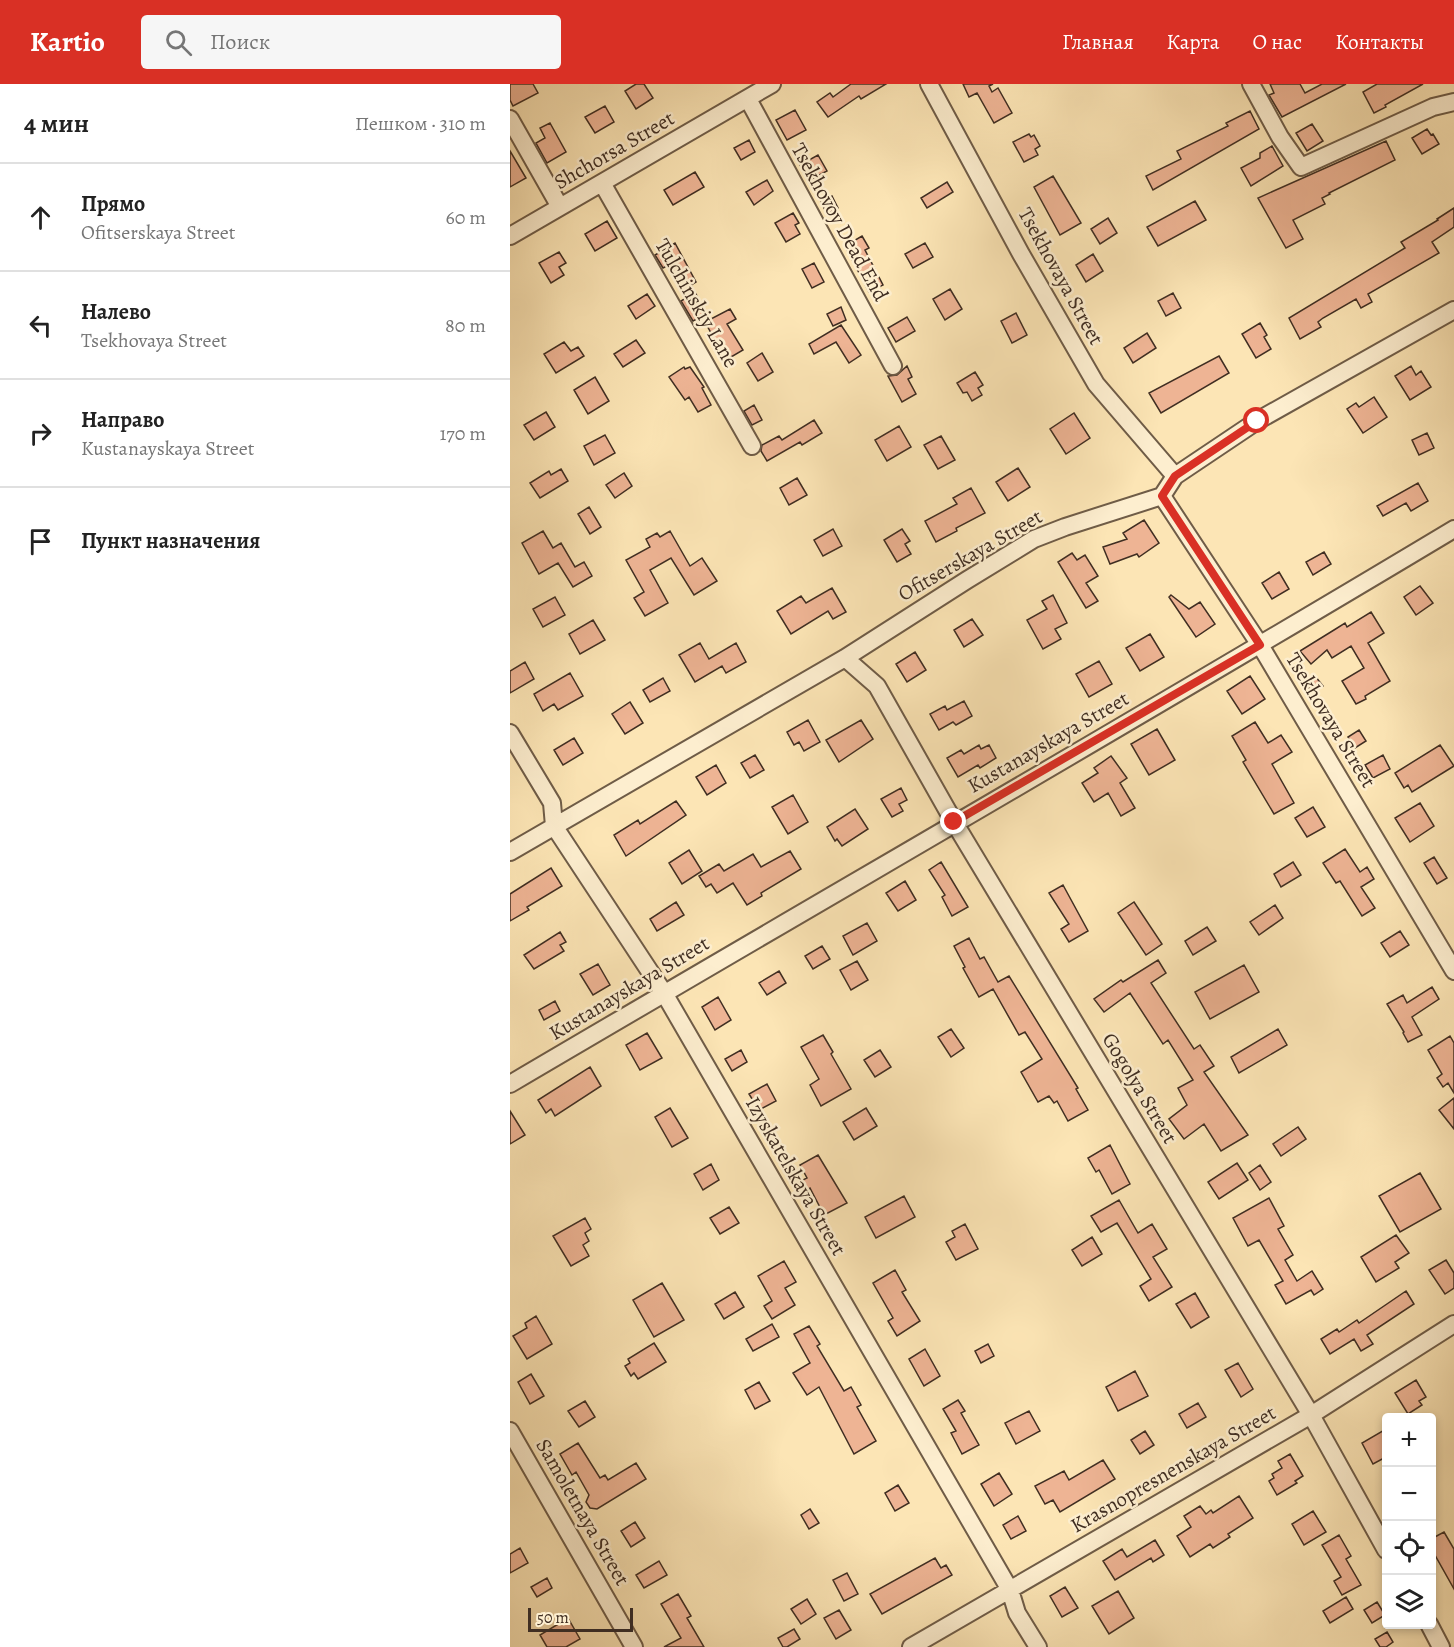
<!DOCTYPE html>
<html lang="ru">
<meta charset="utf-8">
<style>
body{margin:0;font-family:Alegreya,serif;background:#f6f6f6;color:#222}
.controls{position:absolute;right:18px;bottom:18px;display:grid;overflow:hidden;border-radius:6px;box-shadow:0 3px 9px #0003}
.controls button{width:54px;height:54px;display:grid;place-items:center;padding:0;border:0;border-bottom:2px solid #e0e0e0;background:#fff;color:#222;font:30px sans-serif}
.scale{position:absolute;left:18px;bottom:15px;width:105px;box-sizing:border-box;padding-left:6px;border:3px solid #402e22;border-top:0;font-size:16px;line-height:21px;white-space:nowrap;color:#402e22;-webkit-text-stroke:4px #fdeecf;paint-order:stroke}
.stop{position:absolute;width:18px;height:18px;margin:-14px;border:4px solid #d93025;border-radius:50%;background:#fff}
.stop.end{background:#d93025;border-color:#fff;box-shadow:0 2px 6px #0008}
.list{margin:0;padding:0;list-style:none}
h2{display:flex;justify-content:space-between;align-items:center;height:78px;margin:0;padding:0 24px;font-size:26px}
h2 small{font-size:20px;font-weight:400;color:#767676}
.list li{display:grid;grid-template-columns:39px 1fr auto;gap:18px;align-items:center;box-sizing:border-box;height:108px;padding:0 24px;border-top:2px solid #e0e0e0}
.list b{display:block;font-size:22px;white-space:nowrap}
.list p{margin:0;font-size:20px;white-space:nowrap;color:#767676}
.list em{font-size:20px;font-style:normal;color:#767676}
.icon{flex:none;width:33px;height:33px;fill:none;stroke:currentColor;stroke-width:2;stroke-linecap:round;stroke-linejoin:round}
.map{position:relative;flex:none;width:944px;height:1563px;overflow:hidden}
header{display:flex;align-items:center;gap:36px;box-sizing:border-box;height:84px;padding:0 30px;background:#d93025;color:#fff}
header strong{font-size:28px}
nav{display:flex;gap:33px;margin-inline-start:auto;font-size:21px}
.search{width:420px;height:54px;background:#f6f6f6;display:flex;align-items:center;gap:15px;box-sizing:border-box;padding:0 21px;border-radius:6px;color:#767676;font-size:22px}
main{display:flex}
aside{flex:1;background:#fff}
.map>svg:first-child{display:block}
.building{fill:#eeb494;stroke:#402e22;stroke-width:1.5}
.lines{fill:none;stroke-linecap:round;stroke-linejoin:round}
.minor-casing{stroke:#6f5c47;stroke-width:20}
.minor{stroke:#fdeecf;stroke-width:16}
.route{stroke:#d93025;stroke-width:8}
.labels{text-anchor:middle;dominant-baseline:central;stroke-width:5;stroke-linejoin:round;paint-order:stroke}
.street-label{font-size:21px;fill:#402e22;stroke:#fdeecf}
</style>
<header>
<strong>Kartio</strong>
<div class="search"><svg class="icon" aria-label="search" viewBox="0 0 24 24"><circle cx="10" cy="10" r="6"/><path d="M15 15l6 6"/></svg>Поиск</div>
<nav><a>Главная</a><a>Карта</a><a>О нас</a><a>Контакты</a></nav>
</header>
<main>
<aside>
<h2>4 мин<small>Пешком · 310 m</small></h2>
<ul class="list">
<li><svg class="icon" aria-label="ahead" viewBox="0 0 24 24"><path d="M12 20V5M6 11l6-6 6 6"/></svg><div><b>Прямо</b><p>Ofitserskaya Street</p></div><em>60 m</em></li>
<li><svg class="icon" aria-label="left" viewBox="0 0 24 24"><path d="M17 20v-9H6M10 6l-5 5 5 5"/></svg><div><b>Налево</b><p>Tsekhovaya Street</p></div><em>80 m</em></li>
<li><svg class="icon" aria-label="right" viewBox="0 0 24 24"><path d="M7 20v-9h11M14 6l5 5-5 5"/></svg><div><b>Направо</b><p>Kustanayskaya Street</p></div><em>170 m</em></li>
<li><svg class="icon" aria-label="arrive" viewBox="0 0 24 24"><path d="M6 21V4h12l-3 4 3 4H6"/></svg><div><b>Пункт назначения</b></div></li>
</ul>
</aside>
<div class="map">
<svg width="944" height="1563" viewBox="0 0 944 1563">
<rect width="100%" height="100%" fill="#fce5b5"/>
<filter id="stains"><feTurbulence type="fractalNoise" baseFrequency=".00333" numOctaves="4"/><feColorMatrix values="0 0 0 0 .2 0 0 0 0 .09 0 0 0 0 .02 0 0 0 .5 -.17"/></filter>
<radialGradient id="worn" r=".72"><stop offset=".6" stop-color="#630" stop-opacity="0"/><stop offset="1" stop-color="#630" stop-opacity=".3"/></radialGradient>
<path class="building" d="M0,0H23L28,9L3,22L0,16Z
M126,0H134L143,14L126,25L115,7Z
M341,0H376L351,15L349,12L318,33L307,18L320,9L323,13Z
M453,0H483L479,2L482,8L488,4L502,29L484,39L467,9L459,13Z
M760,0H790L795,9L812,0H836L772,33L759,11L764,9Z
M867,0H913L875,21L876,23L864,29L853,8Z
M95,22L104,38L85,49L75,33Z
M285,26L296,46L277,56L266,36Z
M740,27L749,45L643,106L636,92L671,75L667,67L718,42L716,39Z
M40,39L56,68L37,79L26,59L35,54L30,44Z
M802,40L813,57L797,67L786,49Z
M917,45L921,51L923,50L929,60L912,70L902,54Z
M519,50L521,53L524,51L530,62L525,65L528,71L514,78L503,58Z
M239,56L245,68L231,76L224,64Z
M876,57L885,76L819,109L820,110L812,114L815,120L783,136L793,155L776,164L748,114Z
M762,62L773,82L741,102L731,84L750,74V69Z
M0,67L16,94L0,103Z
M308,71L317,87L298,97L290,81Z
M185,88L194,103L163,121L154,106Z
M543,92L571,139L550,151L524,103Z
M257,96L263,107L244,121L236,108Z
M437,98L443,108L417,124L411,114Z
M322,112L328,124L317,130L311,118Z
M685,117L696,136L648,162L637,143Z
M944,124V143L922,158L929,169L858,210L862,218L851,224L846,215L813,234L808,238L811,243L790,255L779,234L895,164L891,158L928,136L927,135Z
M283,129L289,139L285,141L290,150L276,158L265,139Z
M598,134L607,149L590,160L581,145Z
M97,137L107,154L85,167L75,150Z
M352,152L359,164L355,166L373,201L359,208L335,162Z
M165,159L186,198L181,201L197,230L183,237L171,217L176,214L157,182L153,184L145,171Z
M415,159L423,173L403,184L395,170Z
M49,168L56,179L49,183L54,191L41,199L29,179Z
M583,170L593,187L576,198L566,181Z
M304,179L314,198L302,204L292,185Z
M440,205L452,225L435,236L423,215Z
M663,209L671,224L656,232L648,217Z
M137,210L145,222L126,235L118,222Z
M331,223L336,236L323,242L317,230Z
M220,225L226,235L217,240L233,266L216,276L195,238Z
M506,229L517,251L502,259L491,237Z
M397,233L405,247L386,258L378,244Z
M750,239L757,251L754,253L761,265L746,274L732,250Z
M331,241L351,271L339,279L326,258L304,270L299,260Z
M637,249L646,264L623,279L614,264Z
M126,256L135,269L113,283L104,270Z
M54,258L61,267L68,263L74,272L46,289L34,270Z
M252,269L263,288L248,297L237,279Z
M709,272L719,289L651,329L639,309Z
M397,282L402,293L398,295L406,310L392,318L378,292L387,291Z
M901,282L906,291L911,287L921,303L900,316L885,292Z
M174,283L175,285L180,283L194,303L192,304L201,321L188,328L179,313L175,316L159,293Z
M465,288L473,301L468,304L472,311L462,317L457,308L453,309L447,299Z
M85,293L99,317L78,330L64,306Z
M864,313L877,333L853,349L837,325L846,319L849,323Z
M244,321L252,336L242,341L234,327Z
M36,328L45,343L24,356L14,341Z
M564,329L580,354L556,370L540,345Z
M304,336L312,349L292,361L290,358L257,377L251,367L252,361L269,352L272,356Z
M389,342L401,363L377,377L365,356Z
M917,349L924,364L909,371L902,356Z
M95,351L105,369L84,381L74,362Z
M431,352L445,376L428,385L414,361Z
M508,384L520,403L498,417L486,398Z
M51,385L58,397L30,414L20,399L39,387L41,391Z
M114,389L122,402L105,414L96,401Z
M287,394L297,411L279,421L270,404Z
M908,399L918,417L901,427L896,419L873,432L867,422Z
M461,404L475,429L446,444L447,447L426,458L415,437L447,420L443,414Z
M79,423L91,443L80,450L68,430Z
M634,436L649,459L629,473L627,470L600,480L593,463L617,455L613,449Z
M323,445L332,462L313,472L304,456Z
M392,445L400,457L395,460L401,470L387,478L374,456Z
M33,447L43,464L51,459L65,483L74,478L82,492L63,503L48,479L29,490L12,459Z
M160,447L180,482L192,474L207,497L184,511L161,474L140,486L158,519L135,532L124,514L134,508L116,476L140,463L136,455L147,449L150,453Z
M814,468L821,480L803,491L796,478Z
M562,469L567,476L575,471L588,492L576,499L588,517L576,524L548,478Z
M769,488L779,505L762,515L752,499Z
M910,502L923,519L906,531L894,513Z
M322,504L336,528L323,535L318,527L281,550L267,527L291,512L296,519Z
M543,511L557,539L545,545L551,555L533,565L517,536L537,525L532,517Z
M661,511L679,525L690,518L705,540L686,553L659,513Z
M45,513L55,531L33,543L23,525Z
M861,528L874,549L858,559L880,597L855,612L856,615L846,620L832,597L854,584L841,562L822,574L817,566L801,580L790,567L824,546L835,539L837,543Z
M462,535L473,551L454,563L444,546Z
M83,536L95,556L70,570L59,550Z
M640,550L654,573L630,587L616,564Z
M190,559L199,575L226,559L236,578L216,589L212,582L185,598L169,571Z
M405,568L416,586L397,598L386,580Z
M589,577L602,600L579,613L566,590Z
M15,578L24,595L0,609V587Z
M60,589L73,612L48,626L44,620L33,627L24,610Z
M740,592L755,615L732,630L717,607Z
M805,592L813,602L802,609L795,598Z
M153,594L160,607L140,618L133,606Z
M454,617L462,632L446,641L443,638L429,646L420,630L435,622L437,626Z
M120,618L133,639L115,650L102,630Z
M298,636L310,658L294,667L289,658L284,661L277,648Z
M351,636L363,655L329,678L316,656Z
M745,638L758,659L771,651L782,668L762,680L784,719L764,730L733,678L736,676L722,652Z
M647,645L665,676L639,691L621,660Z
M849,646L856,657L845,664L838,653Z
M64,654L73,669L53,681L44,666Z
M469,661L471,665L479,661L486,674L470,684L468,681L448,693L437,674L451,666L454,670Z
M930,661L944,682L902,708L898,701L894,704L885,689Z
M245,671L254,686L240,694L231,679Z
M873,671L880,685L863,694L855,681Z
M601,672L617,694L610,699L625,724L611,732L598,709L584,718L572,699L588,689L584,684Z
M206,681L216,699L197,711L186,693Z
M391,704L397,716L389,720L393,727L382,733L371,715Z
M283,711L298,738L278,750L262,723Z
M166,717L176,731L116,772L104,751L128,736L130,740Z
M910,719L924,742L900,758L885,734Z
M803,723L815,743L797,753L785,734Z
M345,725L358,745L332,762L327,755L325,757L317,743Z
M835,765L850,788L857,783L864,795L851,803L865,824L852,832L830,797L826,799L813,779Z
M179,766L192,787L172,800L159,779Z
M280,767L291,785L251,809L252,812L237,821L223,799L207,809L201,800L196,803L189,792L209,780L214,787L243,770L251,783Z
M924,773L937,794L927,800L914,779Z
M431,778L458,823L442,832L432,813L435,811L419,786Z
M783,778L791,791L771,803L764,790Z
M41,784L52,802L17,823L19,826L0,837V810Z
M395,797L406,816L388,827L376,809Z
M553,801L578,847L559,858L551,845L559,840L539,809Z
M166,818L174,831L147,847L140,835Z
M624,818L652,860L636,871L608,829Z
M765,821L773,834L749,851L740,838Z
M357,839L367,857L343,871L333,852Z
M697,843L706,857L683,871L675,857Z
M890,847L899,861L880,873L871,859Z
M50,848L56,858L50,861L54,867L24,885L14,871Z
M459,854L470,875L474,873L488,898L499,892L568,1004L566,1005L578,1026L558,1037L547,1017L544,1019L539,1012L528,1018L511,988L532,975L515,948L509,951L483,905L469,913L453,884L455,883L444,862Z
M312,862L320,875L303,885L295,872Z
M648,876L656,889L641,899L684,965L690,961L704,982L694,988L738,1051L711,1067L694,1040L674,1055L659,1035L677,1021L668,1004L683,996L658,956L653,960L620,909L594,928L584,915L611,896L613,898Z
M347,877L358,896L341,906L330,886Z
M88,880L100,901L83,911L70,890Z
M734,881L749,908L700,935L685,908Z
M269,887L276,899L257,911L249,899Z
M922,903L929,915L902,933L912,951L898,958L893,949L894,948L877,920L893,911L897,919Z
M208,913L221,936L205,946L192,923Z
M45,917L50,927L34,936L29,926Z
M441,945L454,964L441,973L428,953Z
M768,945L777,961L729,989L721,973Z
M137,949L152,974L130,986L116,961Z
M313,951L323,968L321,970L341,1005L311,1022L300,1001L309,995L291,963Z
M940,952L944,959V1009L938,999L933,1003L927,994L932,990L918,966Z
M231,966L237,978L222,987L215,975Z
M370,966L381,983L365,993L354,976Z
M80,983L91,1002L45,1032L41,1025L36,1029L28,1016Z
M257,1000L266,1017L249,1026L239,1010Z
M944,1014V1045L929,1026Z
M160,1024L178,1054L162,1063L145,1033Z
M356,1024L367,1042L344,1056L333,1038Z
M0,1027L15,1051L0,1060Z
M788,1043L796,1055L771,1072L763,1060Z
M600,1061L620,1100L602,1110L589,1086L586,1088L578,1074Z
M308,1071L337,1119L314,1131L300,1104L295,1107L289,1098L297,1094L290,1081Z
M727,1079L738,1096L709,1115L698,1098Z
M201,1080L209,1096L193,1106L184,1090Z
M750,1081L761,1098L750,1106L739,1089Z
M910,1089L931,1125L890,1148L869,1112Z
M394,1112L405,1133L366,1154L355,1133Z
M759,1114L774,1142L768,1145L783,1171L775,1176L787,1197L802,1187L813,1205L804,1211L801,1206L776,1220L765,1201L773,1197L749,1156L738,1162L723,1134Z
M609,1116L628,1149L642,1140L657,1165L643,1173L662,1203L639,1217L630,1202L641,1195L607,1139L591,1148L581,1132Z
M219,1123L229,1139L210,1150L200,1134Z
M75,1134L81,1145L75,1149L79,1157L73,1161L79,1172L61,1182L43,1152Z
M455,1140L468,1165L446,1176L436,1158L445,1153L442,1147Z
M886,1151L899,1169L885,1178L889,1184L866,1198L851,1173Z
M582,1153L592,1170L572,1182L562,1166Z
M936,1176L944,1189V1204L935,1210L919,1186Z
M274,1177L286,1198L275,1204L285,1221L262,1235L254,1222L262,1217L248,1192Z
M385,1186L396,1206L392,1208L410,1237L387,1252L378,1237L383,1234L363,1199Z
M152,1199L174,1236L144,1253L123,1216Z
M896,1207L904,1220L857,1251L863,1260L851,1267L844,1255L820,1270L811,1255L827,1245L829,1248L847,1236L849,1239Z
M225,1208L234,1223L214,1235L205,1220Z
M685,1209L699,1233L681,1244L666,1220Z
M26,1232L42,1260L17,1275L3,1252L17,1244L15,1239Z
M262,1240L269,1253L243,1267L236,1255Z
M299,1242L310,1260L307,1262L334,1307L341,1303L351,1321L347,1323L366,1357L344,1370L309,1303L297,1311L283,1289L300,1279L284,1250Z
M144,1259L156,1278L128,1295L124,1289L121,1292L115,1282L120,1279L118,1275Z
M478,1260L484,1272L471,1279L465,1267Z
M415,1265L430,1292L414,1302L399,1275Z
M728,1279L743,1305L731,1313L715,1286Z
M625,1287L638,1312L608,1327L596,1303Z
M21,1290L34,1312L20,1320L8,1298Z
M906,1296L916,1313L909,1317L912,1321L898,1330L885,1309Z
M249,1298L260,1317L245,1325L235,1306Z
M448,1316L455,1327L451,1329L469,1361L452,1370L441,1349L446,1347L433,1325Z
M75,1317L85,1333L69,1343L58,1327Z
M688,1319L696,1333L677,1344L669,1330Z
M519,1327L530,1347L506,1360L495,1339Z
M876,1345V1373L863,1380L852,1359Z
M635,1347L644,1361L630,1370L621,1356Z
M68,1359L90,1394L95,1391L98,1396L126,1379L136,1395L87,1425L80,1424L76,1418L79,1411L66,1388L62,1391L50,1370Z
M780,1370L793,1392L785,1397L787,1399L767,1411L759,1397L764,1394L762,1390L772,1384L768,1377Z
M593,1376L605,1395L550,1428L543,1416L535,1420L525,1402L554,1387L559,1396Z
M489,1389L502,1410L484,1422L471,1400Z
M388,1401L399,1419L385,1427L375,1409Z
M729,1412L743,1434L718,1450L720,1453L703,1464L700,1460L680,1473L667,1452L681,1443L674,1432L690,1422L696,1430L701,1426L703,1429Z
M300,1425L309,1439L299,1445L291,1431Z
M803,1427L816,1448L794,1461L782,1440Z
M508,1432L516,1447L501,1455L493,1441Z
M125,1438L135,1454L121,1463L111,1447Z
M934,1448L944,1465V1505L921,1464V1455Z
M829,1451L841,1472L836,1475L851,1501L832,1511L824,1497L831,1493L812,1461Z
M645,1456L654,1471L643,1478L641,1474L605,1496L593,1477L612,1465L617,1473Z
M10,1464L18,1479L0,1489V1470Z
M425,1474L431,1484L436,1481L442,1491L372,1530L360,1510Z
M149,1477L157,1491L134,1504L126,1491Z
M337,1489L348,1510L334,1517L323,1496Z
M37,1494L42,1504L27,1513L21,1503Z
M555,1503L568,1524L552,1533L540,1512Z
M608,1507L624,1534L599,1550L582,1522Z
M168,1510L181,1532L177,1534L194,1563H154L171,1554L151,1520Z
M836,1513L843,1525L820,1539L813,1527Z
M297,1515L306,1530L291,1540L281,1525Z
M867,1518L875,1531L862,1539L854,1526Z
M329,1526L341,1546L326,1555L314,1534Z
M58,1534L70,1555L56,1563H37L30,1551Z
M284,1545L290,1555L277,1563H273L268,1554Z
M877,1548L883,1558L876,1563H870L865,1555Z"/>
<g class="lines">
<g class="minor-casing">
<path id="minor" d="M419,0L511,170L586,300L665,392
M741,0L770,53L791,83L923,23L944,18
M238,15L383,282
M0,35L50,123
M92,99L242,362
M0,152L262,0
M652,412L750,561L944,887
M335,574L367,602L444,738L801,1331L876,1466
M0,649L42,719L44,742L154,909L500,1506L507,1529L528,1563
M0,768L335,574L457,496L524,455L555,443L652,412L665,392L747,337L944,226
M0,1000C314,815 631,633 944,445
M0,1347L124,1563
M919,1540L931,1563
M401,1563L801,1331L944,1240"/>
</g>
<use href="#minor" class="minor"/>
</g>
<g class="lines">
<path class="route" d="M444,738L750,561L652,412L665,392L747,337"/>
</g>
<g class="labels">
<g class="street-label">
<text transform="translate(104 66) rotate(-30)">Shchorsa Street</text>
<text transform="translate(330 138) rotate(61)">Tsekhovoy Dead End</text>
<text transform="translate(551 192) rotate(61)">Tsekhovaya Street</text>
<text transform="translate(187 219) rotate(60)">Tulchinskiy Lane</text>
<text transform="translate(460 471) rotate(-30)">Ofitserskaya Street</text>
<text transform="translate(821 636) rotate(59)">Tsekhovaya Street</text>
<text transform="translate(538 658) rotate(-30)">Kustanayskaya Street</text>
<text transform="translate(119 904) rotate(-31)">Kustanayskaya Street</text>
<text transform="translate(630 1004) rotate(59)">Gogolya Street</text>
<text transform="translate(286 1092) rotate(60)">Izyskatelskaya Street</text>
<text transform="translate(663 1385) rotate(-30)">Krasnopresnenskaya Street</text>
<text transform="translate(73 1428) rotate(60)">Samoletnaya Street</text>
</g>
</g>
<rect width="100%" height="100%" filter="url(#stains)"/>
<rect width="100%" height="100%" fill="url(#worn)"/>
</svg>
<div class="controls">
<button>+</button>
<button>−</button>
<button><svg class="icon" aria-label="locate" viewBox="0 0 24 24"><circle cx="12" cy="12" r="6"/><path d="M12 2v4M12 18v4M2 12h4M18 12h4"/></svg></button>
<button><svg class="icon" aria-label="layers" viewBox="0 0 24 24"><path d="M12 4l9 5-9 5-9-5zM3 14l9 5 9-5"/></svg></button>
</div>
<div class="scale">50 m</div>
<div class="stop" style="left:747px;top:337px"></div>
<div class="stop end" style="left:444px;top:738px"></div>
</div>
</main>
